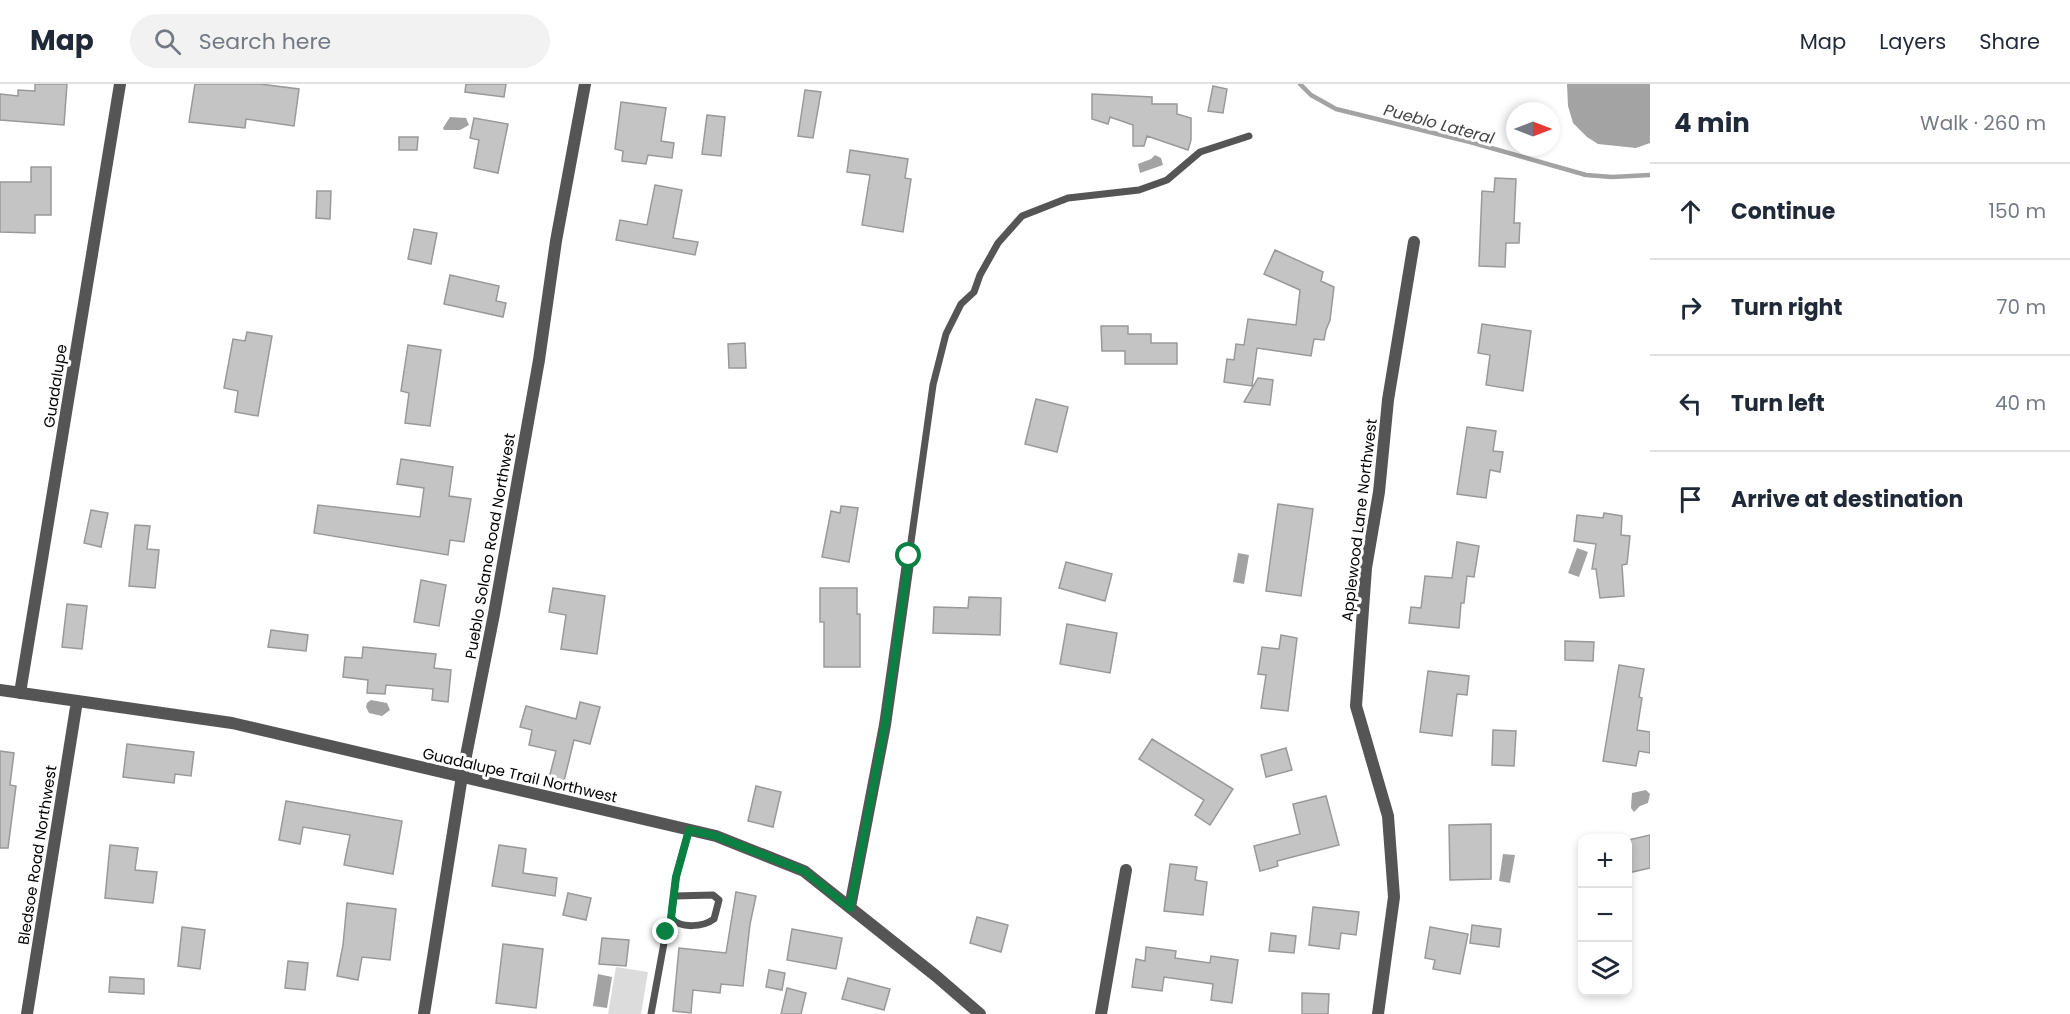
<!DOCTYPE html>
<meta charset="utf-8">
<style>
body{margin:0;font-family:Poppins,sans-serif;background:#f2f2f3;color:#1f2937}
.controls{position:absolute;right:18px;bottom:18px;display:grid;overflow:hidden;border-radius:12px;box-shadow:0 3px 9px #0003}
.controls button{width:54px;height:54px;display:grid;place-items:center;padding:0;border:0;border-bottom:2px solid #e0e1e3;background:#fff;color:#1f2937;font:30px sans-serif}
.compass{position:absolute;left:1506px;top:18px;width:54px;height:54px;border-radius:50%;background:#fff;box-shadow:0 3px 9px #0003;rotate:90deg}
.stop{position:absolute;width:18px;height:18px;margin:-14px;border:4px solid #0b8043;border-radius:50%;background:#fff}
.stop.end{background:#0b8043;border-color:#fff;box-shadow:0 2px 6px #0008}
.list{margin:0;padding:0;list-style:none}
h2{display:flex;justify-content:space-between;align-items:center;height:78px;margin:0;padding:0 24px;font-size:26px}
h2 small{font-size:20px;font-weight:400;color:#747a83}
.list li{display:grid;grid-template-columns:39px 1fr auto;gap:18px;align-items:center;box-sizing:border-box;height:96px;padding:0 24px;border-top:2px solid #e0e1e3}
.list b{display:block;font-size:22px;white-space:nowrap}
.list em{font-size:20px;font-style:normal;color:#747a83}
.icon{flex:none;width:33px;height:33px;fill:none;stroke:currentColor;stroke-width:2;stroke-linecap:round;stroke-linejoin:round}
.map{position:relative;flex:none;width:1650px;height:930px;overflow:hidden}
header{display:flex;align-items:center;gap:36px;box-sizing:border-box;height:84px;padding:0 30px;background:#fff;border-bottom:2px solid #e0e1e3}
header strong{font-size:28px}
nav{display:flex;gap:33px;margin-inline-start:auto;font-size:21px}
.search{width:420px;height:54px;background:#f2f2f3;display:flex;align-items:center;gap:15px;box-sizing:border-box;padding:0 21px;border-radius:33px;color:#747a83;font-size:22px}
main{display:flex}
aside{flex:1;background:#fff}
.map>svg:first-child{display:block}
.green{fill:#dcdcdc}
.water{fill:#a3a3a3}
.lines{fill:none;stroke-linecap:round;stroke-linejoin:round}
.stream{stroke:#a3a3a3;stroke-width:4.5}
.building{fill:#c4c4c4;stroke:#999;stroke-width:1.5}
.service{stroke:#555;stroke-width:7}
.minor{stroke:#555;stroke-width:12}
.route{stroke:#0b8043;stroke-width:8}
.labels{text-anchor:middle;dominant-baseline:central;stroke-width:6;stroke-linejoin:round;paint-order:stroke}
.street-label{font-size:15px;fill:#000;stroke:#fff}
.water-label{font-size:16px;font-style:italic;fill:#444;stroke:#fff}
</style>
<header>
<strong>Map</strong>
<div class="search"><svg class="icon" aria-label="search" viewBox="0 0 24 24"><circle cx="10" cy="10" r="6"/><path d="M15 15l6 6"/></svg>Search here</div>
<nav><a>Map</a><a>Layers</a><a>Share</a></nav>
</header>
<main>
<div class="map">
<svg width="1650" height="930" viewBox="0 0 1650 930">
<rect width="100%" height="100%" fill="#fff"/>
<path class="green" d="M616,883L648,888L641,930H608Z"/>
<path class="water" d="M1567,0H1650V59L1636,64L1598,60L1587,53L1573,39L1568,22Z
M450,33L466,34L469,41L460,46H444L443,44Z
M1155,71L1161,74L1163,81L1140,89L1138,80L1151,75Z
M1577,464L1588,468L1579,493L1568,489Z
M1238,469L1249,471L1244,500L1233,498Z
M371,616L387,619L390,626L382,632L369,629L366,623L367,619Z
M1646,706L1650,710L1648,719L1640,722L1634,728L1631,724L1632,709Z
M1503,770L1515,771L1510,799L1499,797Z
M598,890L612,893L607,924L593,922Z"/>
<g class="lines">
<path class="stream" d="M1300,0L1311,11L1336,25L1470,58L1586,91L1612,93L1650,91"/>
</g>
<path class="building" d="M35,0H67L64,41L0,36V10L18,12V6L35,7Z
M195,0H260L299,5L294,42L246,35L245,44L189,38Z
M466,0H506L504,13L465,8Z
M1213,2L1227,5L1223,29L1208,27Z
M805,6L821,8L813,54L798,52Z
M1092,10L1152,13V20H1177V30L1191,34V56L1188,66L1147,52L1144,62H1133V41L1110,33L1108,40L1092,35Z
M621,18L666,24L661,57L674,59L672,74L648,71L646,80L622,77L623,67L615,65Z
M707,31L725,33L721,72L702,70Z
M474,34L508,40L498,89L474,84L479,56L470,54Z
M399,53H418L417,66H399Z
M850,66L908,75L905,94L911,95L903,148L862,141L870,91L847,88Z
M31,83H51V131H35V149L0,148V98H31Z
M1495,94L1516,95L1514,139H1520L1519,159H1506L1505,183L1479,182L1482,107L1494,108Z
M655,101L682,106L673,154L698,158L695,171L616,156L620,136L647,141Z
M317,107H331L330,135L316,134Z
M414,145L437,149L431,180L408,175Z
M1275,166L1323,188L1321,197L1334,203L1330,236L1326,246L1324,256L1314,255L1311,272L1257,264L1252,302L1224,298L1227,275L1234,276L1236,260L1244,261L1248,235L1296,241L1300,206L1264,190Z
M450,191L499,202L496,217L506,219L503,233L444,220Z
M1482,240L1531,247L1523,307L1486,301L1490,271L1478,269Z
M1101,242H1128V250H1151V259H1177V280H1125V267H1102Z
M247,248L272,252L258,332L235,328L238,307L224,304L233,255L245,257Z
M745,259L746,284H729L728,260Z
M408,261L441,266L430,342L405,339L409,309L401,307Z
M1258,294L1273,296L1270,321L1244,318Z
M1036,315L1068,323L1057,368L1025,360Z
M1467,343L1496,347L1493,367L1503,368L1500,388L1490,386L1486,414L1457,410Z
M401,375L453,383L449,412L471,415L464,458L450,456L448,471L314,449L318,421L420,433L424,404L397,400Z
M1278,420L1313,425L1301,512L1266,507Z
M841,422L858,424L849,478L822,473L831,427L840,429Z
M91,426L108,429L101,463L84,459Z
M1604,429L1622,432L1621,451L1630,452L1627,480L1622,481L1624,512L1600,514L1596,485H1592L1596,460L1574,457L1577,431L1603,434Z
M135,441L150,442L147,465L159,466L155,504L129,502Z
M1457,458L1479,462L1474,493L1467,492L1464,519H1461L1459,544L1409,539L1411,523L1421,524L1425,492L1452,494Z
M1066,478L1112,490L1105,517L1059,504Z
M421,496L446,501L439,542L414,538Z
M553,504L605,512L597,570L561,565L566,531L549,528Z
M820,504H857V530H860V583H824V538H820Z
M969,513L1001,514L1000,551L933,549L934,523L968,524Z
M67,520L87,522L82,565L62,563Z
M1067,540L1117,549L1110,589L1060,580Z
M271,546L308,551L306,567L268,563Z
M1281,551L1297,554L1288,627L1261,624L1266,591L1258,590L1262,563L1279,565Z
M1565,557L1594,558L1593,577L1565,576Z
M363,563L436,570L434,584L451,586L448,618L432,616L433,605L386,601L385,610L367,609L368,596L343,593L345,573L362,574Z
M1619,581L1644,585L1639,613L1642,614L1637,646L1650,648V669L1639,667L1636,682L1603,677Z
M1428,587L1469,592L1467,611L1457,610L1452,652L1420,648Z
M580,618L600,623L590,660L574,656L564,697L549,694L556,667L529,661L532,646L520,643L526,622L576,635Z
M1493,646L1516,647L1514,682L1492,681Z
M1152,655L1233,705L1210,741L1195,731L1204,716L1139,675Z
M127,660L194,668L191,692L175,690L174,699L123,693Z
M1286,664L1292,686L1266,693L1261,671Z
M0,667L14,669L10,701L16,702L8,764H0Z
M756,702L781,708L773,743L748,737Z
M1326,712L1339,761L1277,777L1278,782L1260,787L1254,762L1300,750L1293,720Z
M286,717L402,737L393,790L344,781L350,751L303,743L300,760L279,756Z
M1491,740V795L1450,796L1449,741Z
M1650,751V784L1628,789V756Z
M110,761L138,764L135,786L157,788L153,819L105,814Z
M499,761L526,765L523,789L557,794L555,812L492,802Z
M1170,780L1197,783L1195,796L1207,798L1203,831L1164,827Z
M736,808L756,812L750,840L743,902L721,900L720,909L693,906L691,929L673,927L679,864L726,869Z
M568,809L591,814L586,836L563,831Z
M347,819L396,825L390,876L362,873L358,896L337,892L343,861Z
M1313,823L1359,828L1356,851L1341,849L1339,865L1309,861Z
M977,833L1008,841L1001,868L970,859Z
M1472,841L1501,845L1499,863L1470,859Z
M182,843L205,846L200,885L178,882Z
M1430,843L1468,850L1460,890L1433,885L1435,876L1425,874Z
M792,845L842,854L836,885L787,876Z
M1271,849L1296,852L1294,869L1269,867Z
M602,854L629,856L626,882L599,880Z
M503,860L543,865L536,924L496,919Z
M1146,863L1176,867L1175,874L1210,879L1211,872L1238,876L1232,919L1211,916L1213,900L1164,893L1162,907L1132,903L1136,875L1145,877Z
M288,877L308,879L305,906L285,904Z
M769,886L785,889L782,906L766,903Z
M110,893L144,895V910L109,908Z
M848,894L890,905L884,926L842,915Z
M787,904L806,909L801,930H781Z
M1302,909L1329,910L1328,930H1302Z"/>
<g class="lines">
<path class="service" d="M909,472L933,301L946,250L961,220L974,208L980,191L998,159L1022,132L1068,114L1139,106L1167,96L1200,68L1249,52
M675,812L713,811L719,816L714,835C703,843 681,845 671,834L676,793L689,746
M651,930L666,848L673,836"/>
<path class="minor" d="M0,606L232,639L716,752L804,787L936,892L980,930
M20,609L120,0
M850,823L885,641L909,472
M27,930L77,617
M424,930L462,692L494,530L539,276L556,157L585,0
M1101,930L1126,786
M1378,930L1394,813L1388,732L1356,622L1366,484L1379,408L1388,316L1414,158"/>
</g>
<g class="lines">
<path class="route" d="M666,848L673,836L671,834L676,793L689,746L716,752L804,787L850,824L885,641L909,472"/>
</g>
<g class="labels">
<g class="street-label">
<text transform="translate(55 302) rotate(-81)">Guadalupe</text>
<text transform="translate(1359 436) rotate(-83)">Applewood Lane Northwest</text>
<text transform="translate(490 462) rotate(-80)">Pueblo Solano Road Northwest</text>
<text transform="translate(520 691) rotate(13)">Guadalupe Trail Northwest</text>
<text transform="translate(37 771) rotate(-81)">Bledsoe Road Northwest</text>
</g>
<g class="water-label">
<text transform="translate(1439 40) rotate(15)">Pueblo Lateral</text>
</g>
</g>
</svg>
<div class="controls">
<button>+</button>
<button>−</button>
<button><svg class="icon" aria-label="layers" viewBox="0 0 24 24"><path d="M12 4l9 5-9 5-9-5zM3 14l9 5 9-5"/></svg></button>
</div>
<svg class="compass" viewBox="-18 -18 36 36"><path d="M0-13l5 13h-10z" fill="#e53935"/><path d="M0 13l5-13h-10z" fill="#747a83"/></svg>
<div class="stop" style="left:909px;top:472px"></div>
<div class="stop end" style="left:666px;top:848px"></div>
</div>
<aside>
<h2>4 min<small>Walk · 260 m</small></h2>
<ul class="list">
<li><svg class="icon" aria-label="ahead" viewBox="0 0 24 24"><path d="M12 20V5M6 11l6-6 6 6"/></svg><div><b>Continue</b></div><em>150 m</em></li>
<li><svg class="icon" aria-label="right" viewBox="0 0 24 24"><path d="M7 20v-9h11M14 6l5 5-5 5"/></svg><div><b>Turn right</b></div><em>70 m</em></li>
<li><svg class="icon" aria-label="left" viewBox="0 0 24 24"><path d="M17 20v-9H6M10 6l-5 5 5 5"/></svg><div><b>Turn left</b></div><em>40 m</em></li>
<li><svg class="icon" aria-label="arrive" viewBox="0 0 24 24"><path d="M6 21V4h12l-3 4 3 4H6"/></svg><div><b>Arrive at destination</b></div></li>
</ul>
</aside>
</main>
